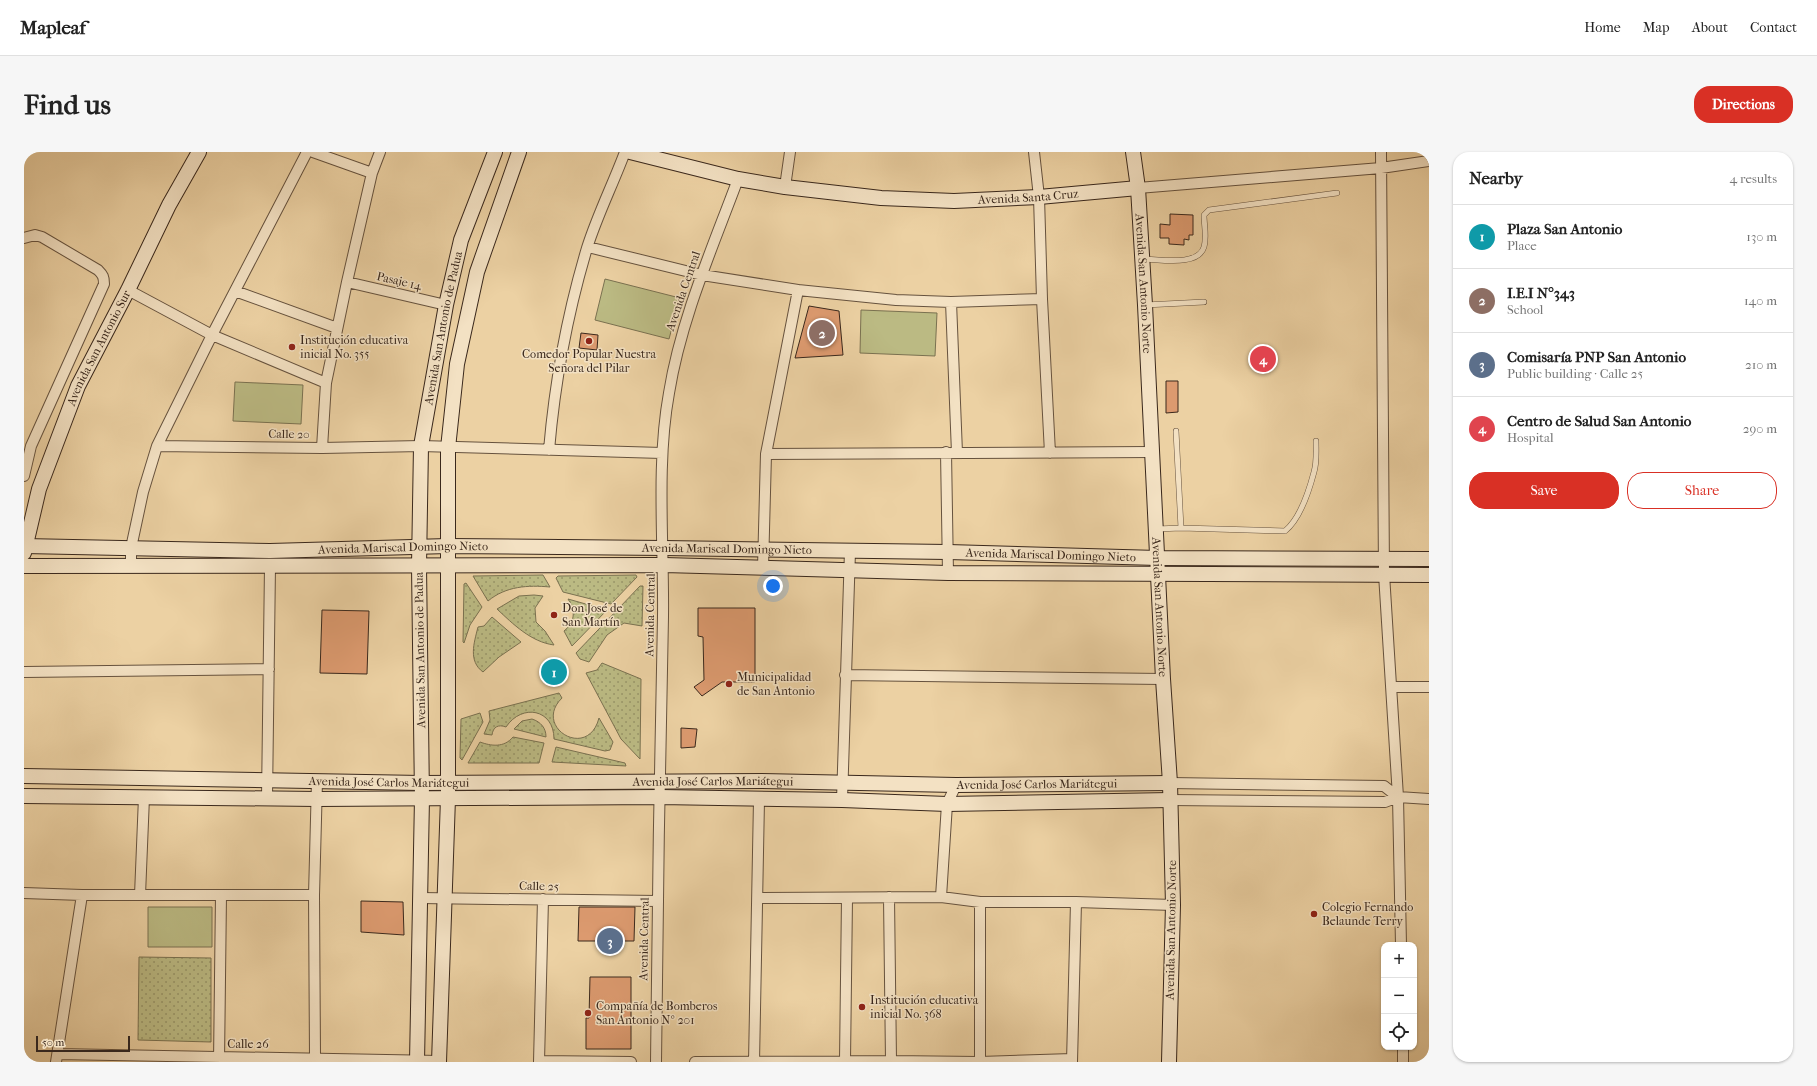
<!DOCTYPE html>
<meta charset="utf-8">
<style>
body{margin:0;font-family:"IM FELL French Canon",serif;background:#f6f6f6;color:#222}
.controls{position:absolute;right:12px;bottom:12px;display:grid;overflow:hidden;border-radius:8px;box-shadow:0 1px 3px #0004}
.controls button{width:36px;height:36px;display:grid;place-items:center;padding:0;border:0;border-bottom:1px solid #e0e0e0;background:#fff;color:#222;font:20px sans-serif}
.scale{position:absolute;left:12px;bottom:10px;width:94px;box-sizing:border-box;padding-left:4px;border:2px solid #3a281c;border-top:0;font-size:11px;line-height:14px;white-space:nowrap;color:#3a281c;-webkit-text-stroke:3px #f3e1c3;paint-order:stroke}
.you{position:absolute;left:749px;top:434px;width:14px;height:14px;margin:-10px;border:3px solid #fff;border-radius:50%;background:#1a73e8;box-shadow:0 0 0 6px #1a73e833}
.badge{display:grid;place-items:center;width:26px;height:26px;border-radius:50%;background:#d93025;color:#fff;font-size:13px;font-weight:700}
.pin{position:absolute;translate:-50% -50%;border:2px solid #fff;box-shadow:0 1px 4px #0006}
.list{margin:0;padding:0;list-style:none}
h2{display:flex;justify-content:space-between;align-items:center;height:52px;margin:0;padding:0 16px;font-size:17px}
h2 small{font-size:13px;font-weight:400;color:#767676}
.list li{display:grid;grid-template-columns:26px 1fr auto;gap:12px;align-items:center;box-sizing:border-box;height:64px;padding:0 16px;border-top:1px solid #e0e0e0}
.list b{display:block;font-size:15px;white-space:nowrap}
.list p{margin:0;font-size:13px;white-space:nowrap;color:#767676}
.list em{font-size:13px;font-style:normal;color:#767676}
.actions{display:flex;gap:8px;padding:12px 16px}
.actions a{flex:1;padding:9px 0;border:1px solid #d93025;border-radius:16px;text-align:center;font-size:14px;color:#d93025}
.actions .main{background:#d93025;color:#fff}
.icon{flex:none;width:22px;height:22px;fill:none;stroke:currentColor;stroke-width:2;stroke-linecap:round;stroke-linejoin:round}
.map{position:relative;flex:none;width:1405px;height:910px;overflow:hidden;border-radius:16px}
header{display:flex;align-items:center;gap:24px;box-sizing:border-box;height:56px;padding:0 20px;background:#fff;border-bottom:1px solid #e0e0e0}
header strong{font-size:19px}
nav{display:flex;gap:22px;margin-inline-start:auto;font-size:14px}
.intro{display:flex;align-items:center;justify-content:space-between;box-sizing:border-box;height:96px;padding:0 24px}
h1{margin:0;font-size:28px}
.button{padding:10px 18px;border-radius:16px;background:#d93025;color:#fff;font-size:14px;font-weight:700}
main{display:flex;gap:24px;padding:0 24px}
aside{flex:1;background:#fff;border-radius:16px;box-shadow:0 1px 3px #0004}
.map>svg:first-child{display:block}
.grass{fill:url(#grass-dots);stroke:#7a7150}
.pitch{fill:#bbba83;stroke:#7a7150}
.building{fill:#dc9a6f;stroke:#3a281c}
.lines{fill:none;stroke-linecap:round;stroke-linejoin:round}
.lane-casing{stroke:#66523e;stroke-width:6}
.street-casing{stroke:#66523e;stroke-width:12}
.secondary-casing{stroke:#3a281c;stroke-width:16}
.lane{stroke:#f3e1c3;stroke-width:5}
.street{stroke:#f3e1c3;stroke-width:10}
.secondary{stroke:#f3e1c3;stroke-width:14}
.poi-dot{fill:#8f2418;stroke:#f3e1c3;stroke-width:1.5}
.labels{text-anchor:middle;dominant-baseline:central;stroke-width:3;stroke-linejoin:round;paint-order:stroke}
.street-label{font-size:12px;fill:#3a281c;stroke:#f3e1c3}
.poi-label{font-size:12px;fill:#3a281c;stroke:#f3e1c3;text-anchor:start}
</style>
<header>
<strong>Mapleaf</strong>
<nav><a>Home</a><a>Map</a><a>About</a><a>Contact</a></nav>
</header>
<div class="intro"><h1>Find us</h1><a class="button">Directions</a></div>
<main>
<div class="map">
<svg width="1405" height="910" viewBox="0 0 1405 910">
<defs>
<pattern id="grass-dots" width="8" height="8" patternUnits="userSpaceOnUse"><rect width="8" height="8" fill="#bbba83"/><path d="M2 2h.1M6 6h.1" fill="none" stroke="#99976a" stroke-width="1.8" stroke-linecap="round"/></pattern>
</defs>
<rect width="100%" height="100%" fill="#ecd1a3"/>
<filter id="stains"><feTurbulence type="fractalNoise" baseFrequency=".005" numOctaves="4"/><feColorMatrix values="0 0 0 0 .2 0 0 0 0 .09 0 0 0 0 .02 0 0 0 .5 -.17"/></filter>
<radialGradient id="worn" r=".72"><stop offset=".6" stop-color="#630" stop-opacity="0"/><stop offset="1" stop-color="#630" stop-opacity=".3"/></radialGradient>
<path class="grass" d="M519,423L526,435C504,433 482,434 464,449L449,424Z
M612,423L613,425L587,452L539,440L532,426L534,424Z
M442,431L458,455L446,473L440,491L439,490L440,432Z
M616,434H619L618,474L600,471L583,483L565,510L556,507L552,501Z
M510,443L519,444L511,456L512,470L521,479L530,493C507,490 489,472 473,457L495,444Z
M544,447L583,458L548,494L540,479C551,470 552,459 544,447Z
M468,465L497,490L475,505L459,520C444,509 450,491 454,475L460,474Z
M578,511L617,527L616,607L597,587L562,521L573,518Z
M535,541L538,546C508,575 564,609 575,566L589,590L586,598L581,599L530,587C530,557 498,551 482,575C474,572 469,575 468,583L460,582L466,568L465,559Z
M456,561L459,570L438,608L436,606L437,567Z
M508,567C517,570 522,576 522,585L490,577L498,569Z
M489,585L520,591L515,611H444L456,590C467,594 480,596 489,585Z
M532,595L601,611L602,614L528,610Z
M115,805L187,806V890L114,888Z"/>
<path class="pitch" d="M581,127L656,146L645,187L571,168Z
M837,158L913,161L911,204L836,201Z
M211,230L279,233L277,272L209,269Z
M124,755H188V795H124Z"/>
<path class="building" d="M1146,62L1169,63V83H1165V88L1160,87V93L1145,92V86H1136V72L1146,73Z
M785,154L815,159L819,203L771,206Z
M557,181L574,183L573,198L555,196Z
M1142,229H1154V260L1142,261Z
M674,456H731V530H698L678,544L670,535L680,528L679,485L674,484Z
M298,458L345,459L343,522L296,521Z
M657,576L673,577L671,595L657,596Z
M337,749L379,750L380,783L337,780Z
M555,755H611L610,789H554Z
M566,825H607V897H562V866H565Z"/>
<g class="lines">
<g class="lane-casing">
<path id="lane" d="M1119,107C1135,107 1174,115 1180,95C1183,85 1180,73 1180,63L1185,58L1313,41
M1121,153L1180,150
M1152,279L1157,376
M1133,377L1157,376L1261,379C1276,367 1285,339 1290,320C1293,310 1292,299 1292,289"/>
</g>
<g class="street-casing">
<path id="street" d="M289,0L348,21
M1010,0L1015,45L1018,147L1026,301
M1357,0L1360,422L1374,645L1377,793
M761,35L766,0
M1114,36L1357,16L1405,9
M0,86L11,83L18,85L74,118C79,123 80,125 80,132L7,294L0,324
M564,95L678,123L774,138L872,148L927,150L1018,147
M323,130L422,153
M104,138L188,183L302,231
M211,139L313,176
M927,150L933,301
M133,294L298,296L397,294L638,301
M298,296L302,231L323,130L348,21L356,0
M525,298C531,228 543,163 563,96C573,64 589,32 601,0
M922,300L924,421
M742,302L1128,300
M107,414V396L119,340L133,294L188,183L283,0
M739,416L742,302L774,138
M0,520L245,517
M821,523L1139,527
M1367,535H1405
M1146,631L1360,634L1374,645
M243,646L246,414
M818,648L826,399
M1146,648L1361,650L1374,645L1405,647
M0,741L58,743H290
M116,743L120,645
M865,745L867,909
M917,745L923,652L932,633
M396,746L633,749
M734,746L917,745L956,750H1052L1149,753
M1379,895V910
M34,902L415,909
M291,905L290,743L293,629
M515,909L607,910
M821,909L823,746
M32,910L58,743
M195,910L197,743
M515,910L519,747
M632,910C633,762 636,613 639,465C640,392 632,312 645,241C657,167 688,97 714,27
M671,910L867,909L954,910
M730,910L735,648
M956,910V750
M956,910L1048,907
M1048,910L1052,750"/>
</g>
<g class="secondary-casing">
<g id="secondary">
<path id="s1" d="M606,0L714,27L761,35L857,46L930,49L1015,45L1114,36"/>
<path id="s2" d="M1109,0L1114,36L1121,153L1139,527L1146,631L1149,753L1145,910"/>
<path id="s3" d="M0,394L246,399L424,394L640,396L924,400L1134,406L1405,407"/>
<path id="s4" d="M0,401L15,337L54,234L104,138L145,53L175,0"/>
<path d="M0,414L640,413L924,421L1405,423"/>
<path id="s5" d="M0,624L397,631L738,629L932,633L1146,631"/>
<path d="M0,644L293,647L636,645L818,648L923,652L1146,648"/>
<path id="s6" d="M393,910L398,646L395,414L397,294L422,153L437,88L471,0"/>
<path d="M415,910L424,646V296L433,212L453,120L495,0"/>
</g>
</g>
<use href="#lane" class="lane"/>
<use href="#street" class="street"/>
<use href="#secondary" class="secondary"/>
</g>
<g class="poi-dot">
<circle cx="565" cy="189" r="4"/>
<circle cx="268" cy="195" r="4"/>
<circle cx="530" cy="463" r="4"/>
<circle cx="705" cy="532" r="4"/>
<circle cx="1290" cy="762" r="4"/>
<circle cx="838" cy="855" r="4"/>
<circle cx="564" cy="861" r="4"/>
</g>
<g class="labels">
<g class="street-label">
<text stroke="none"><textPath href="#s1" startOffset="403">Avenida Santa Cruz</textPath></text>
<text transform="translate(375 129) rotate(13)">Pasaje 14</text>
<text stroke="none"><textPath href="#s2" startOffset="132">Avenida San Antonio Norte</textPath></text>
<text transform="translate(659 139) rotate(-71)">Avenida Central</text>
<text stroke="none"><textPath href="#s6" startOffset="736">Avenida San Antonio de Padua</textPath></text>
<text stroke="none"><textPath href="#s4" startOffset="219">Avenida San Antonio Sur</textPath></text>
<text transform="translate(265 282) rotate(1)">Calle 20</text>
<text stroke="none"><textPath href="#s3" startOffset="379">Avenida Mariscal Domingo Nieto</textPath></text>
<text stroke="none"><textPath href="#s3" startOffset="703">Avenida Mariscal Domingo Nieto</textPath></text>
<text stroke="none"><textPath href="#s3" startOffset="1027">Avenida Mariscal Domingo Nieto</textPath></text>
<text stroke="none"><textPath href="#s2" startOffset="456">Avenida San Antonio Norte</textPath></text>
<text transform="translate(626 463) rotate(-89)">Avenida Central</text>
<text transform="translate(396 498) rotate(-91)">Avenida San Antonio de Padua</text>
<text stroke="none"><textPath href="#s5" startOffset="365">Avenida José Carlos Mariátegui</textPath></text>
<text stroke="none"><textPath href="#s5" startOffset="689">Avenida José Carlos Mariátegui</textPath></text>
<text stroke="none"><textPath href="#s5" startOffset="1013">Avenida José Carlos Mariátegui</textPath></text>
<text transform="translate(515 734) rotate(1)">Calle 25</text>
<text transform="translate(1147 778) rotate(-89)">Avenida San Antonio Norte</text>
<text transform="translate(620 787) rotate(-89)">Avenida Central</text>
<text x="224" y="892">Calle 26</text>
</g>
<g class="poi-label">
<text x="276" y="188">Institución educativa<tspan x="276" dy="14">inicial No. 355</tspan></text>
<text x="565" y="202" text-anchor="middle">Comedor Popular Nuestra<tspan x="565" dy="14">Señora del Pilar</tspan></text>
<text x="538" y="456">Don José de<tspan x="538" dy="14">San Martín</tspan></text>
<text x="713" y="525">Municipalidad<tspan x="713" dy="14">de San Antonio</tspan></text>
<text x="1298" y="755">Colegio Fernando<tspan x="1298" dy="14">Belaunde Terry</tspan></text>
<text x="846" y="848">Institución educativa<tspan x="846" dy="14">inicial No. 368</tspan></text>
<text x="572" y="854">Compañía de Bomberos<tspan x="572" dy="14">San Antonio Nº 201</tspan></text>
</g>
</g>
<rect width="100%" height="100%" filter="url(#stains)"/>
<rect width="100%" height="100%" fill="url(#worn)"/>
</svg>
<div class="controls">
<button>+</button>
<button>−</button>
<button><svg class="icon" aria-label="locate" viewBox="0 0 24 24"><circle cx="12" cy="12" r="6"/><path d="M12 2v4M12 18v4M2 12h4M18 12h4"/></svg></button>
</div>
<div class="scale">50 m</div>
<div class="you"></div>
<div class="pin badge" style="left:530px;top:520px;background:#0f9aa8">1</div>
<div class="pin badge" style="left:798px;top:181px;background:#8d6e63">2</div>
<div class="pin badge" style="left:586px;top:789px;background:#5c6f8a">3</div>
<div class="pin badge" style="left:1239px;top:207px;background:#e0444e">4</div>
</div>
<aside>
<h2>Nearby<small>4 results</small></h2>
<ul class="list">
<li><span class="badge" style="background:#0f9aa8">1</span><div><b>Plaza San Antonio</b><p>Place</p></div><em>130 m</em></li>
<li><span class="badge" style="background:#8d6e63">2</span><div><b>I.E.I N°343</b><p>School</p></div><em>140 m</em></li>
<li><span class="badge" style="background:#5c6f8a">3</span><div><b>Comisaría PNP San Antonio</b><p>Public building · Calle 25</p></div><em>210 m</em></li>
<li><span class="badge" style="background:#e0444e">4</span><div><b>Centro de Salud San Antonio</b><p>Hospital</p></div><em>290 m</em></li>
</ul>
<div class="actions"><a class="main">Save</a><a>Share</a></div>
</aside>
</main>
